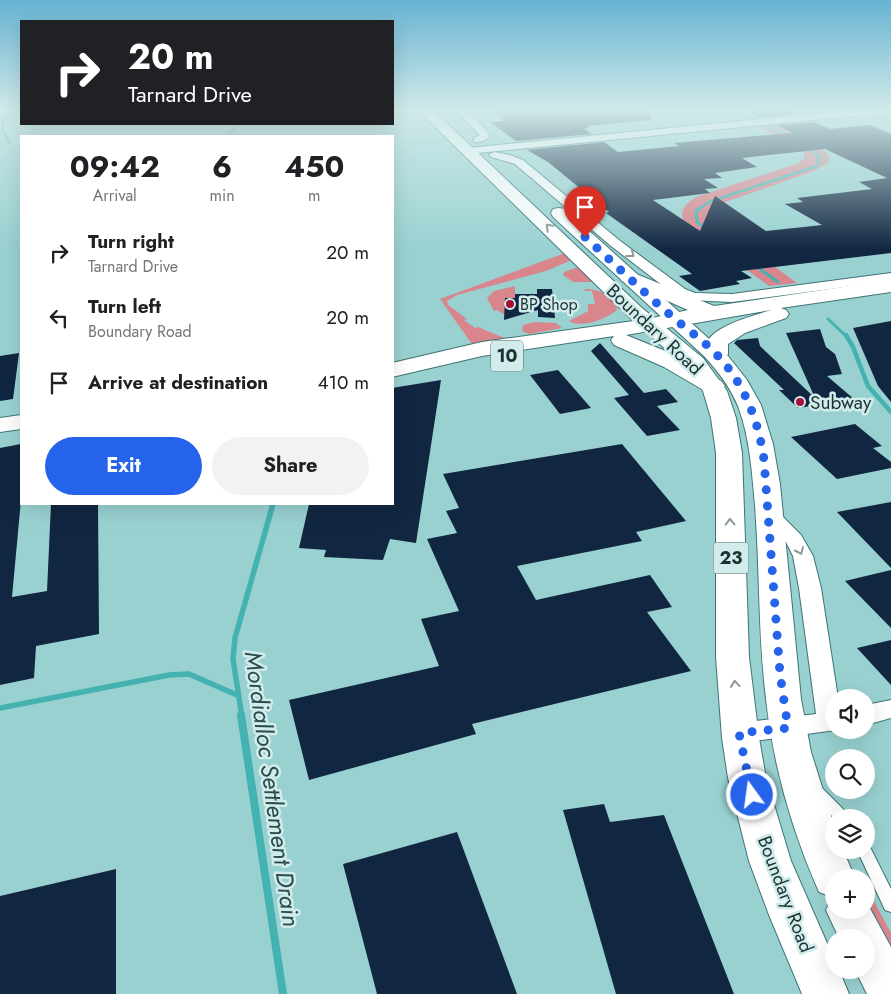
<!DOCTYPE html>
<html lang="en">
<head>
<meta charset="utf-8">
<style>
	:root { --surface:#fff; --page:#f2f2f2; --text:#202124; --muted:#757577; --accent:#2563eb }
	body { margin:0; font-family:Jost,sans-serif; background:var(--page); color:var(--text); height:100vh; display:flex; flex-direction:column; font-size:19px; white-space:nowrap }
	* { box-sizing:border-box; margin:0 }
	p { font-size:16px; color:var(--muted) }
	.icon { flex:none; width:28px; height:28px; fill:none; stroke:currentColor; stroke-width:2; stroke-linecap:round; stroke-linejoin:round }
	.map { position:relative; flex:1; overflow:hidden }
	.drawer { position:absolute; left:20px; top:135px; width:374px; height:370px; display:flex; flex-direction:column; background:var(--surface); border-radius:0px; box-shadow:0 5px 20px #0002 }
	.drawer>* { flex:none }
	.hud { position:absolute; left:20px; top:20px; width:374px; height:105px; border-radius:0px; box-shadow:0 5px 20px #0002; background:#202124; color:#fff; overflow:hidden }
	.controls { position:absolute; left:825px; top:689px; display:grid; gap:10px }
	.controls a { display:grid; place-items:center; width:50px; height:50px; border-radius:50%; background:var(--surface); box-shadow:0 5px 20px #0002; font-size:25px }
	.pin { position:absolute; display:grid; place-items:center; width:42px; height:42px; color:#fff; margin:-51px -21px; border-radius:50% 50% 50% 0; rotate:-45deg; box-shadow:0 0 5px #0007 }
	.pin .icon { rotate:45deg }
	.me { position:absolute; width:55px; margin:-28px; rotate:346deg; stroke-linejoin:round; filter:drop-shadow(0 0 4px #0008) }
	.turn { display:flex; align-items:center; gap:18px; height:105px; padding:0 25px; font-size:22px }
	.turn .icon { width:65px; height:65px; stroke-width:2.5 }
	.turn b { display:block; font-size:35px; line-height:42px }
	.eta { display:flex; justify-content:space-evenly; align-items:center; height:85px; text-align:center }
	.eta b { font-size:30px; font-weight:700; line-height:35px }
	.cta { display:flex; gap:10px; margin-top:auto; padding:10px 25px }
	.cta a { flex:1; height:58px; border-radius:30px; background:var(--accent); color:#fff; font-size:20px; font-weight:700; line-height:58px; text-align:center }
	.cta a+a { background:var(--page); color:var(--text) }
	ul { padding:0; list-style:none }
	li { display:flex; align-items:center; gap:15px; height:65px; padding:0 25px }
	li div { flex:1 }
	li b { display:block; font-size:19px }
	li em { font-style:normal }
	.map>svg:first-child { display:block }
	.green { fill:#d9858c }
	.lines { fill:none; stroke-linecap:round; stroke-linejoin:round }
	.stream-far4 { stroke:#44b2b1; stroke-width:2.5 }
	.stream-far3 { stroke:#44b2b1; stroke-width:3 }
	.stream-far2 { stroke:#44b2b1; stroke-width:4.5 }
	.stream-far1 { stroke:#44b2b1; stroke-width:5.5 }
	.stream { stroke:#44b2b1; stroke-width:8 }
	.building { fill:#112641; fill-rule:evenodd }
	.lane-casing { stroke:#3e7474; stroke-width:2 }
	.street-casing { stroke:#3e7474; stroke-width:2 }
	.primary-casing { stroke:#3e7474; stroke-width:2 }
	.highway-casing { stroke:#3e7474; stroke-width:2 }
	.lane { fill:#fff; fill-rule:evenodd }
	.street { fill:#fff; fill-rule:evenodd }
	.primary { fill:#fff; fill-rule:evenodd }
	.highway { fill:#fff; fill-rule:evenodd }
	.oneway { stroke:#8d9898 }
	.route { stroke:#2563eb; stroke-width:9; stroke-dasharray:0 16.2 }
	.poi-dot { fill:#a70e38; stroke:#d1eceb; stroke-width:2 }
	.labels { text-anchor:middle; stroke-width:5; stroke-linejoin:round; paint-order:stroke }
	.far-poi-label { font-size:16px; fill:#1b3231; stroke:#d1eceb; text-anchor:start }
	.shield { fill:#d1eceb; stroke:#526a69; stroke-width:1 }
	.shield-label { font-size:18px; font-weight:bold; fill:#1b3231 }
	.street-label { font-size:19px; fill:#1b3231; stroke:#d1eceb }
	.poi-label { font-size:19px; fill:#1b3231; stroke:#d1eceb; text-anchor:start }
	.near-water-label { font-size:24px; font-style:italic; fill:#2a4b4b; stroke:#d1eceb }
</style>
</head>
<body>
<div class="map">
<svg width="891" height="994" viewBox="0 0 891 994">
	<rect width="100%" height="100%" fill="#99d1d1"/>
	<path class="green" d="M 777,124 L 821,148 L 829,156 L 828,163 L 814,171 L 717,205 L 721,228 L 797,283 L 769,286 C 756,276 688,229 683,219 C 679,209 689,201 696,197 L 796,164 L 804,159 L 804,152 L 798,147 L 756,126 Z
		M 565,253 L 572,260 L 546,271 L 457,295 L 447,301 L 448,305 L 467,319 L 464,320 L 475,328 L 478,327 L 507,339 L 474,347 L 440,299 Z
		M 578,267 L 594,282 L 573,282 L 563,275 L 564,272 Z
		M 515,286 L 515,298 L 505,298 L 505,310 L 526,313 L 509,318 L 497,310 L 494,311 L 487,298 L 494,291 Z
		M 585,289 C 597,289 617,295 617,310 C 606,319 582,329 569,321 L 588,311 L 588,304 L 595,304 L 592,291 L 585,291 Z
		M 534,322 L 556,323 L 562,328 L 529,334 L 522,331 L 523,325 Z
		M 866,886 L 891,933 L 891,950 L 866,903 Z"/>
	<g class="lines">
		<path class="stream-far4" d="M 734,110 L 752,119
			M 765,125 L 786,136
			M 229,136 L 237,124
			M 10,143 L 3,131 L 3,119 L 21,110
			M 699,209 L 709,202 L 817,166 L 820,157 L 809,148"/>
		<path class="stream-far3" d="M 700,208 L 696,211 L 697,222 L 707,230
			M 756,266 L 778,282
			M 828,319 L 847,337"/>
		<path class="stream-far2" d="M 846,335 L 853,347 L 868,386 L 891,412"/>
		<path class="stream-far1" d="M 0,708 L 169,675 L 189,674 L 237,695
			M 242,717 L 233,659 L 235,638 L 273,504"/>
		<path class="stream" d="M 241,715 L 283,994"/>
	</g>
	<path class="building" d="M 491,110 L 651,110 L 651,120 L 586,126 L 589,128 L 584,129 L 592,134 L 516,141 L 490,122 L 505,121 Z
		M 746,110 L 789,110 L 796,114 L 760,117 Z
		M 814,122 L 830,129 L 870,125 L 891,134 L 891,253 L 741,271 L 752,278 L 736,281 L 740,284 L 700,291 L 679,276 L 692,274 L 606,213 L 609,212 L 548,162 L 527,150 L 604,142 L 618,152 L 679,146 L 674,143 L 792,133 L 777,125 ZM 825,149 L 887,178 L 859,182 L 872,189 L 797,198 L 803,202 L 785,204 L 822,225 L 766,231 L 715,196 L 700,231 L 653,200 L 710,193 L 705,189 L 718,188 L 704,179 L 722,178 L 715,173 L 757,167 L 742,158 Z
		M 537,289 L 552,289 L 555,318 L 538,317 L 538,310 L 504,320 L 505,298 L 515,298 L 515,294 L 537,294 Z
		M 891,321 L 891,402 L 878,386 L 853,328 Z
		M 820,329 L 826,347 L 835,354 L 842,374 L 827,376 L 854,399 L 798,408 L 779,390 L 784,390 L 734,343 L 737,340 L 758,338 L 760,346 L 815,398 L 786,333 Z
		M 600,343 L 644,393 L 666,389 L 678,402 L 657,406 L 680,430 L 647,436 L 614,398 L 629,395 L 591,351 Z
		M 19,353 L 13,399 L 0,401 L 0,356 Z
		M 558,370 L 591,408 L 560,414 L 530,375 Z
		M 441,380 L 416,543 L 390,539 L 383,560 L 324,557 L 326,550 L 299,548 L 309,504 L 392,504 L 392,388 Z
		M 855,424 L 882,446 L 873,448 L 891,462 L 891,468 L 837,479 L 791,437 Z
		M 21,444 L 21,500 L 12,597 L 47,591 L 51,504 L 98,504 L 99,634 L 36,646 L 34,678 L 0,685 L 0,448 Z
		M 622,444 L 686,521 L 636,532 L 642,541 L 517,566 L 536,600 L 650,575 L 672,607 L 647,612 L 691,671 L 472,724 L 476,734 L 309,780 L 289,700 L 439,666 L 421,619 L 459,611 L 427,539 L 457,533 L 446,511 L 459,508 L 443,474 Z
		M 891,502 L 891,568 L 837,512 Z
		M 891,570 L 891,628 L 845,581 Z
		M 891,640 L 891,685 L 857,648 Z
		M 604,804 L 610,822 L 664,815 L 734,994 L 616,994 L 563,810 Z
		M 457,832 L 517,994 L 377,994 L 343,864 Z
		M 116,869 L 116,994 L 0,994 L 0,896 Z"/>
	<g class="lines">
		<defs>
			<path id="lane" d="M 817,786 L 822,788 L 848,814 L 850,818 L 834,818 L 812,796 L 810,792 L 812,788 Z
				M 866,844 L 869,845 L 891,889 L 891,912 L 885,910 L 857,850 L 866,850 Z"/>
			<path id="street" d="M 455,110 L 465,110 L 484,127 L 490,136 C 486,141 479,143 474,142 L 474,138 L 480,135 Z
				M 891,110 L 891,116 L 842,117 L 468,154 L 463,151 L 468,148 L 842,111 Z
				M 494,152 L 510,155 L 523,160 L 619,240 L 685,289 L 695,293 L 732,294 L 891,273 L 891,281 L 732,302 L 688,300 L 675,295 L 611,246 L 515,164 L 491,157 L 489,155 Z
				M 769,508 L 776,510 L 801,535 L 813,556 L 821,588 L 838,698 L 834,698 L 834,730 L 836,730 L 739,743 L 730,740 L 727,733 L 730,726 L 739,723 L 816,714 L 799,588 L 793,556 L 786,542 L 759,514 L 762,510 Z
				M 891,700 L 891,718 L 866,725 L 866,705 Z"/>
			<path id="primary" d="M 418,110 L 432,110 L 456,132 L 642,308 L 703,358 L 727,391 L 736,418 L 742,453 L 749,657 L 759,738 L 766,778 L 791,861 L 834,959 L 834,970 L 839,970 L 849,994 L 802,994 L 769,915 L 749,861 L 728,778 L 722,738 L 716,657 L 716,453 L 711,418 L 703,391 L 687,368 L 628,316 Z
				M 559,208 L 565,209 L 728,356 L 747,380 L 761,405 L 773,444 L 780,484 L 801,699 L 811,752 L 834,825 L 834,850 L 843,850 L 855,878 L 834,878 L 834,910 L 866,910 L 866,901 L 891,947 L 891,994 L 867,994 L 855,970 L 866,970 L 866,938 L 839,938 L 826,910 L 832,897 L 819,892 C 792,831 773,765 766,699 C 758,635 760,571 755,506 C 752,473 750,438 738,406 C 730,387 718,371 704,356 L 553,217 L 551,213 L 553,209 Z"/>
			<path id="highway" d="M 629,271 L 714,306 L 891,280 L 891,292 L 781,308 L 786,310 L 789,314 L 786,318 L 745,333 L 728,344 L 728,354 L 725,359 L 717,361 L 709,359 C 690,330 754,316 771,310 L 626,335 L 680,357 L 721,381 L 725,386 L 721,391 L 713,393 L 705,391 L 664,367 L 614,345 L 611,340 L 614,336 L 482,356 L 392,377 L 392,363 L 482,342 L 648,319 L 688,310 L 622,281 L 619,277 L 622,273 Z
				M 21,415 L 21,429 L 0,432 L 0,418 Z"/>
		</defs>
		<use href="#lane" class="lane-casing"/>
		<use href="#street" class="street-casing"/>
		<use href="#primary" class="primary-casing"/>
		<use href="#highway" class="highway-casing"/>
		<use href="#lane" class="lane"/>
		<use href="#street" class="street"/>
		<use href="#primary" class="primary"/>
		<use href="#highway" class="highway"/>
	</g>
	<defs><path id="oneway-chevron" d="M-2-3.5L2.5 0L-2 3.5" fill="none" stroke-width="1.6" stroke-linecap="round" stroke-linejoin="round" transform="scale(1.25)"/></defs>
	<g class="oneway">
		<use href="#oneway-chevron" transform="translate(549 227) rotate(-135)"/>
		<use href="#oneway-chevron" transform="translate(631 254) rotate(37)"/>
		<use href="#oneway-chevron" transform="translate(730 522) rotate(-91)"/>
		<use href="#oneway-chevron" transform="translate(800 551) rotate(66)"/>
		<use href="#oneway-chevron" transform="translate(735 684) rotate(-95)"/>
	</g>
	<linearGradient id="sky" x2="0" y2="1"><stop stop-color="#66b3d2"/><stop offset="0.44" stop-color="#d1eaea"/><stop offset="1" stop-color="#d1eaea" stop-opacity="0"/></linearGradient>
	<rect width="891" height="249" fill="url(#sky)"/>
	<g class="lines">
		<path class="route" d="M 585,237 C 615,264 644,293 675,319 C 689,331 704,341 716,354 C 744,382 759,422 764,460 L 780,674 L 788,728 L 739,733 L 752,795"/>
	</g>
	<g class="poi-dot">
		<circle cx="510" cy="304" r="5"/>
		<circle cx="800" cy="402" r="5"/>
	</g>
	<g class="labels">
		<g class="far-poi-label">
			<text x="520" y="310">BP Shop</text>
		</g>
		<g class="shield">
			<rect x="491" y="340.5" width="32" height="31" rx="4"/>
			<rect x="713.5" y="542.5" width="35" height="31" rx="4"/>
		</g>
		<g class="shield-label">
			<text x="507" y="362">10</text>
			<text x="731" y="564">23</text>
		</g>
		<g class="street-label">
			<text transform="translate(655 329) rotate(43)" y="7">Boundary Road</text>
			<text transform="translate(786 894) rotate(69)" y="7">Boundary Road</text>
		</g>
		<g class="poi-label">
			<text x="810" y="409">Subway</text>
		</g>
		<g class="near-water-label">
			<text transform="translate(272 789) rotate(82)" y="8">Mordialloc Settlement Drain</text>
		</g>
	</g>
</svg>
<div class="controls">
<a><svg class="icon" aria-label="sound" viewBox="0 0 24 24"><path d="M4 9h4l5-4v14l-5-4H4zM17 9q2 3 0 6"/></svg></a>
<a><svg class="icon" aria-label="search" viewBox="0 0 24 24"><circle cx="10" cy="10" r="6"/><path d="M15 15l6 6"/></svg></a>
<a><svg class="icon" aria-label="layers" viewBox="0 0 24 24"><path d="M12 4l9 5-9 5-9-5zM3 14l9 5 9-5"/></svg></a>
<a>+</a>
<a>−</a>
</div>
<div class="pin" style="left:585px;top:237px;background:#d93025"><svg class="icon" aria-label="arrive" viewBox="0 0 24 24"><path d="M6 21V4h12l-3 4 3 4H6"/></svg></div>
<svg class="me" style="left:752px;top:795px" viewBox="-20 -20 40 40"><circle r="17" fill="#2563eb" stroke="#fff" stroke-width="3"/><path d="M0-11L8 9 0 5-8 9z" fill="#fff"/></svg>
<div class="hud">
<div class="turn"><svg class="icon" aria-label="right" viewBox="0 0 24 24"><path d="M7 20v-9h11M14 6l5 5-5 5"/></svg><div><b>20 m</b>Tarnard Drive</div></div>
</div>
<section class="drawer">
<div class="eta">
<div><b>09:42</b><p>Arrival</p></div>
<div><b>6</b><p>min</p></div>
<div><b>450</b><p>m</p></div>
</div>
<ul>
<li><svg class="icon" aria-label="right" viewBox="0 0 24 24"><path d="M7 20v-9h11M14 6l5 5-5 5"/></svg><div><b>Turn right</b><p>Tarnard Drive</p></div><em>20 m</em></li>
<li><svg class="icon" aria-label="left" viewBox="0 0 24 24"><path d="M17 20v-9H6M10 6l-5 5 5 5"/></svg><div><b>Turn left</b><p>Boundary Road</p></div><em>20 m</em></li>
<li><svg class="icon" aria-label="arrive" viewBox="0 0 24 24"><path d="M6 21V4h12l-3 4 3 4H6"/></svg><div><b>Arrive at destination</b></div><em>410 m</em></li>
</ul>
<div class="cta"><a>Exit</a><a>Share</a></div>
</section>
</div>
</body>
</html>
